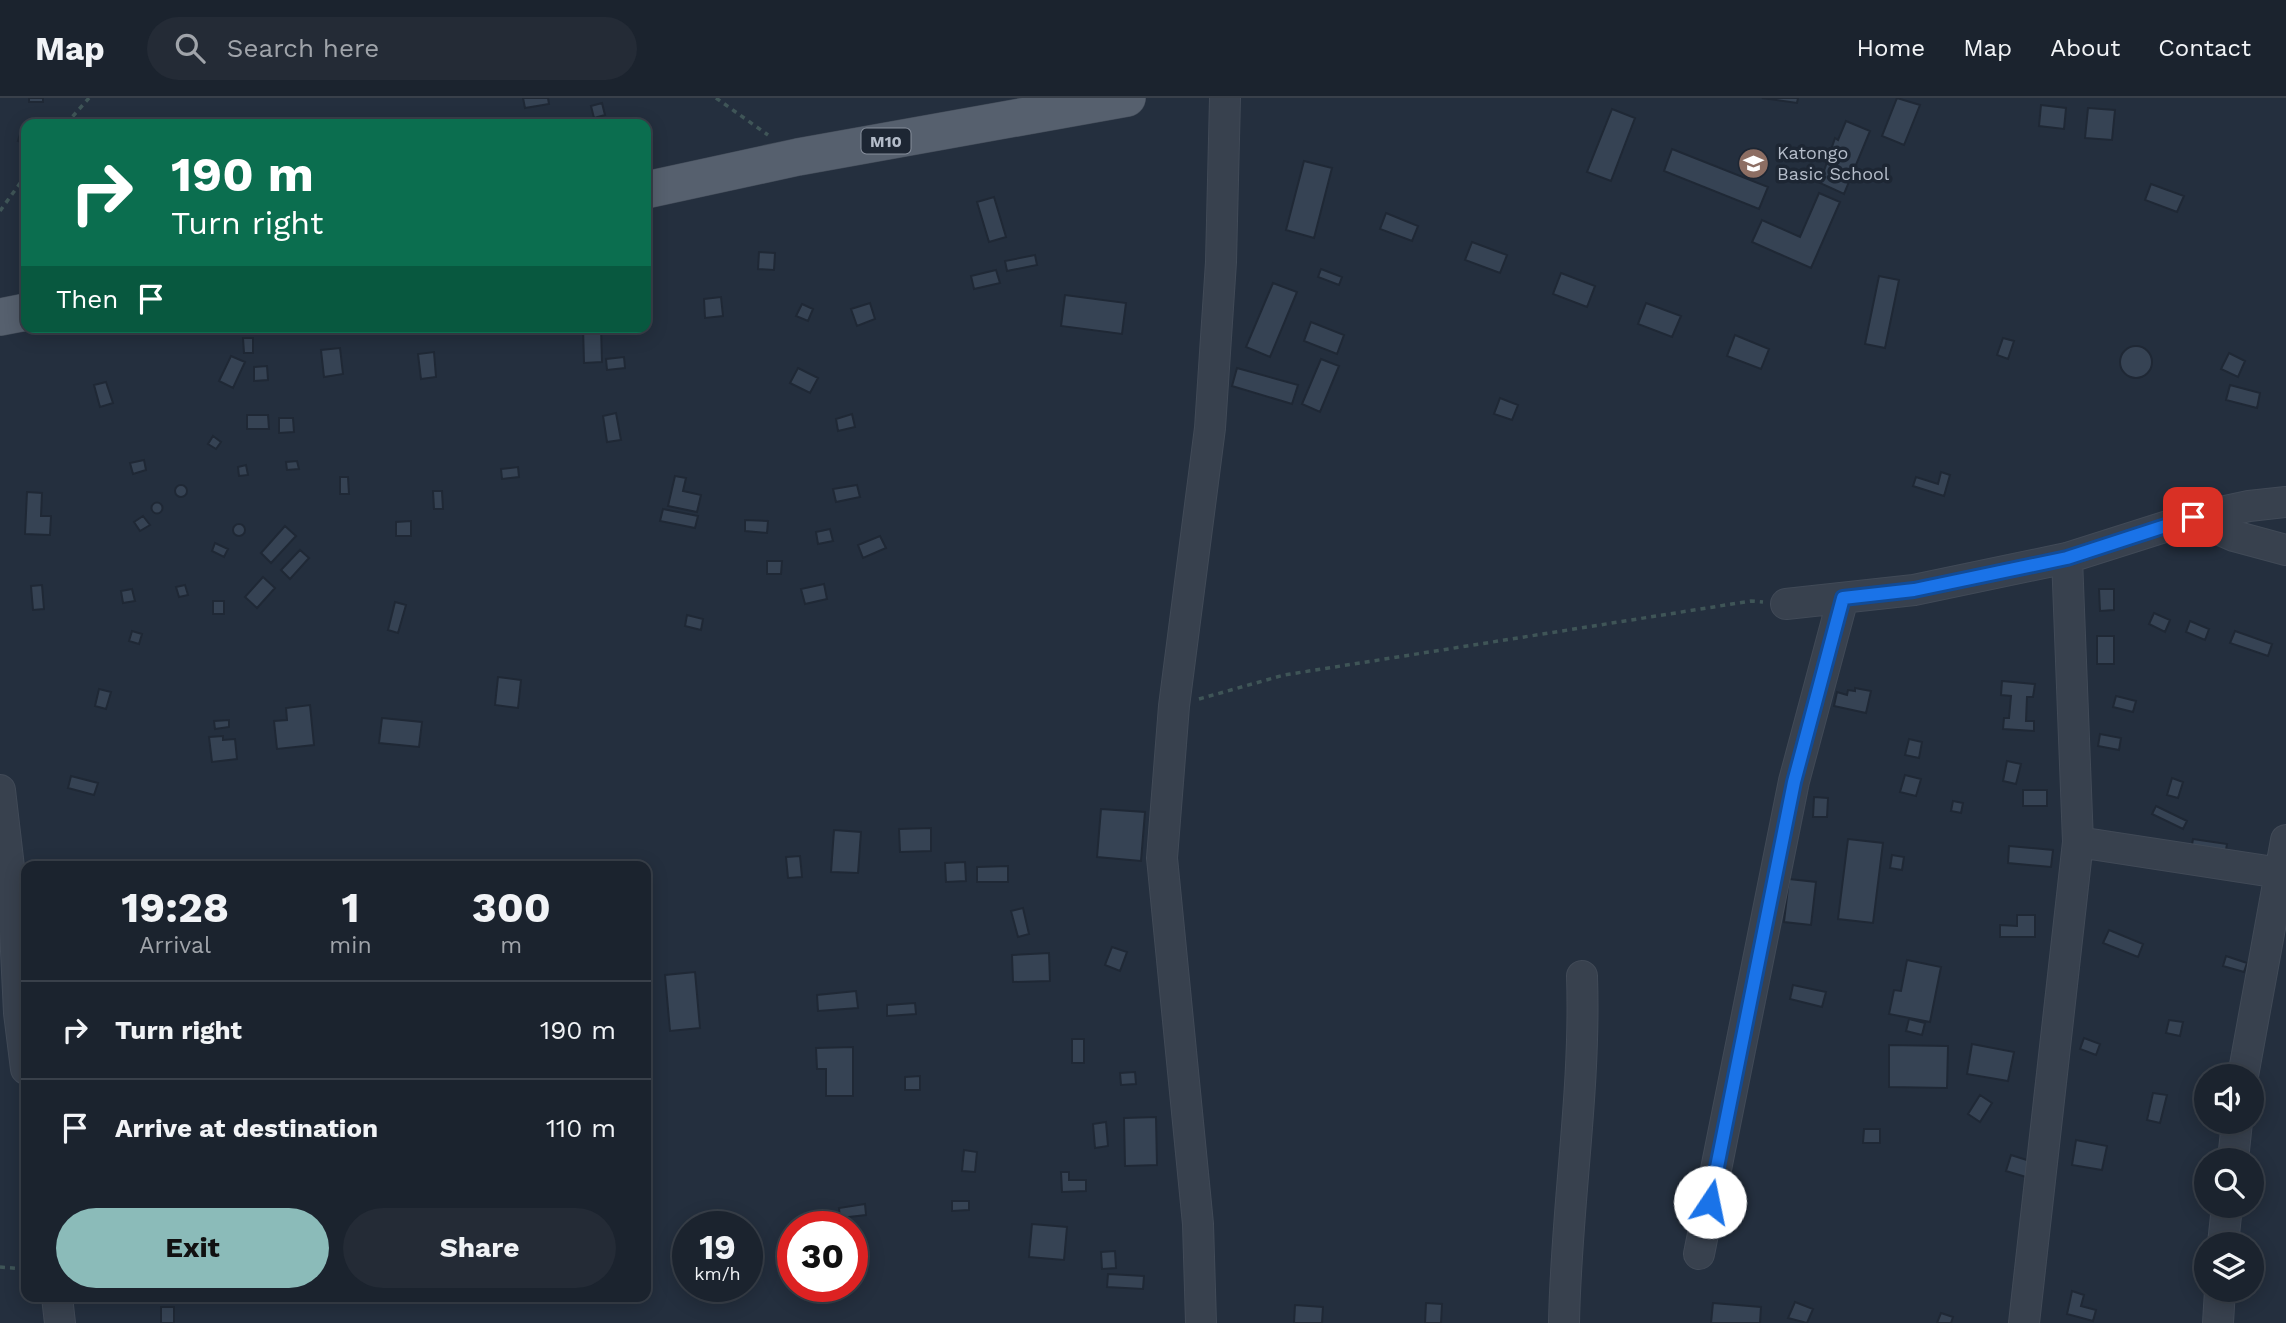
<!DOCTYPE html>
<html lang="en">
<head>
<meta charset="utf-8">
<style>
	:root { --surface:#1b232e; --page:#242b36; --text:#f1f3f6; --muted:#a0a4aa; --line:#39404a; --accent:#8bbbb9 }
	body { margin:0; font-family:"Work Sans",sans-serif; background:var(--page); color:var(--text); height:100vh; display:flex; flex-direction:column; font-size:26px; white-space:nowrap }
	* { box-sizing:border-box; margin:0 }
	p { font-size:23px; color:var(--muted) }
	.icon { flex:none; width:38px; height:38px; fill:none; stroke:currentColor; stroke-width:2; stroke-linecap:round; stroke-linejoin:round }
	.map { position:relative; flex:1; overflow:hidden }
	.details { position:absolute; left:21px; top:763px; width:630px; height:441px; display:flex; flex-direction:column; background:var(--surface); border-radius:14px; box-shadow:0 4px 18px #0003,0 0 0 2px var(--line) }
	.details>* { flex:none }
	.banner { position:absolute; left:21px; top:21px; width:630px; height:214px; border-radius:14px; box-shadow:0 4px 18px #0003,0 0 0 2px var(--line); background:#0b6e4f; color:#fff; overflow:hidden }
	.fabs { position:absolute; left:2194px; top:966px; display:grid; gap:14px }
	.fabs a { display:grid; place-items:center; width:70px; height:70px; border-radius:50%; background:var(--surface); box-shadow:0 4px 18px #0003,0 0 0 2px var(--line); font-size:35px }
	.speed { position:absolute; left:672px; top:1113px; display:flex; gap:14px; font-size:35px; font-weight:700; text-align:center }
	.speed>* { display:grid; place-content:center; width:91px; height:91px; border-radius:50%; background:var(--surface); box-shadow:0 4px 18px #0003,0 0 0 2px var(--line); line-height:1 }
	.speed small { font-size:18px; font-weight:400 }
	.speed .limit { border:10px solid #d22; background:#fff; color:#111 }
	.pin { position:absolute; display:grid; place-items:center; width:60px; height:60px; color:#fff; margin:-30px; border-radius:14px; box-shadow:0 4px 10px #0006 }
	.me { position:absolute; width:77px; margin:-38px; rotate:11deg; stroke-linejoin:round; filter:drop-shadow(0 0 5px #0008) }
	.turn { display:flex; align-items:center; gap:24px; height:147px; padding:0 35px; font-size:32px }
	.turn .icon { width:91px; height:91px; stroke-width:2.5 }
	.turn b { display:block; font-size:49px; line-height:60px }
	.then { display:flex; align-items:center; height:66px; padding:0 35px; background:#0003; gap:14px; font-size:26px }
	.eta { display:flex; justify-content:space-evenly; align-items:center; height:119px; text-align:center }
	.eta b { font-size:42px; font-weight:700; line-height:49px }
	.cta { display:flex; gap:14px; margin-top:auto; padding:14px 35px }
	.cta a { flex:1; height:80px; border-radius:42px; background:var(--accent); color:#111; font-size:28px; font-weight:700; line-height:80px; text-align:center }
	.cta a+a { background:var(--page); color:var(--text) }
	ul { padding:0; list-style:none }
	li { display:flex; align-items:center; gap:21px; height:98px; padding:0 35px; border-top:2px solid var(--line) }
	li div { flex:1 }
	li b { display:block; font-size:26px }
	li em { font-style:normal }
	header { display:flex; align-items:center; gap:42px; box-sizing:border-box; height:98px; padding:0 35px; background:var(--surface); border-bottom:2px solid var(--line) }
	header strong { font-size:33px }
	nav { display:flex; gap:38px; margin-inline-start:auto; font-size:24px }
	.search { width:490px; height:63px; background:var(--page); display:flex; align-items:center; gap:18px; box-sizing:border-box; padding:0 24px; border-radius:38px; color:var(--muted); font-size:26px }
	.map>svg:first-child { display:block }
	.building { fill:#364354; stroke:#1f2835; stroke-width:2 }
	.lines { fill:none; stroke-linecap:round; stroke-linejoin:round }
	.minor-casing { stroke:#414a57; stroke-width:32 }
	.major-casing { stroke:#414a57; stroke-width:38 }
	.path { stroke:#3f5557; stroke-width:3.5; stroke-dasharray:5 5; stroke-linecap:butt }
	.minor { stroke:#38414e; stroke-width:30 }
	.major { stroke:#56606e; stroke-width:37 }
	.route-casing { stroke:#114b97; stroke-width:18 }
	.route { stroke:#1a73e8; stroke-width:12 }
	.labels { text-anchor:middle; stroke-width:7; stroke-linejoin:round; paint-order:stroke }
	.shield { fill:#1d2633; stroke:#878f9c; stroke-width:2 }
	.shield-label { font-size:16px; font-weight:bold; fill:#b4bcc9 }
	.poi-label { font-size:18px; fill:#b4bcc9; stroke:#1d2633; text-anchor:start }
</style>
</head>
<body>
<header>
<strong>Map</strong>
<div class="search"><svg class="icon" aria-label="search" viewBox="0 0 24 24"><circle cx="10" cy="10" r="6"/><path d="M15 15l6 6"/></svg>Search here</div>
<nav><a>Home</a><a>Map</a><a>About</a><a>Contact</a></nav>
</header>
<div class="map">
<svg width="2286" height="1225" viewBox="0 0 2286 1225">
	<rect width="100%" height="100%" fill="#242f3e"/>
	<path class="building" d="M 29,0 L 43,0 L 43,4 L 29,4 Z
		M 523,0 L 548,0 L 549,6 L 525,10 Z
		M 1762,0 L 1798,0 L 1797,5 Z
		M 1897,0 L 1920,7 L 1904,47 L 1882,38 Z
		M 602,5 L 605,17 L 594,20 L 591,8 Z
		M 2041,7 L 2066,10 L 2064,31 L 2039,28 Z
		M 2088,10 L 2115,12 L 2112,42 L 2085,40 Z
		M 1612,11 L 1635,20 L 1611,83 L 1587,74 Z
		M 1846,23 L 1870,33 L 1844,96 L 1820,85 L 1835,40 L 1838,42 Z
		M 22,30 L 26,31 L 26,46 L 18,43 Z
		M 1672,51 L 1768,89 L 1759,111 L 1664,73 Z
		M 1304,63 L 1332,70 L 1314,140 L 1286,132 Z
		M 2151,86 L 2184,98 L 2177,114 L 2145,102 Z
		M 1819,95 L 1840,104 L 1811,170 L 1752,144 L 1762,122 L 1800,139 Z
		M 994,99 L 1006,139 L 989,144 L 977,104 Z
		M 1386,115 L 1418,128 L 1412,143 L 1380,131 Z
		M 1472,144 L 1507,157 L 1500,175 L 1465,162 Z
		M 759,154 L 775,155 L 774,172 L 758,171 Z
		M 1035,157 L 1037,167 L 1007,173 L 1005,163 Z
		M 1321,171 L 1342,179 L 1339,187 L 1318,179 Z
		M 996,172 L 1000,185 L 974,191 L 971,178 Z
		M 1561,175 L 1595,188 L 1587,209 L 1553,196 Z
		M 1879,178 L 1899,182 L 1885,250 L 1865,246 Z
		M 1273,185 L 1297,194 L 1270,259 L 1246,249 Z
		M 1065,197 L 1126,205 L 1122,236 L 1061,228 Z
		M 721,199 L 723,218 L 705,220 L 704,201 Z
		M 870,205 L 875,221 L 857,228 L 851,211 Z
		M 1646,205 L 1681,218 L 1672,239 L 1638,226 Z
		M 802,206 L 813,211 L 808,223 L 796,218 Z
		M 1311,224 L 1344,237 L 1337,256 L 1304,243 Z
		M 583,229 L 601,229 L 602,264 L 584,265 Z
		M 1735,237 L 1769,251 L 1761,271 L 1727,258 Z
		M 243,240 L 253,240 L 253,255 L 244,255 Z
		M 2003,240 L 2014,243 L 2008,261 L 1997,257 Z
		M2120 264a16 16 0 1 1 32 0a16 16 0 1 1-32 0Z
		M 340,250 L 343,276 L 324,279 L 321,252 Z
		M 434,254 L 436,279 L 421,281 L 418,256 Z
		M 2229,255 L 2245,263 L 2238,279 L 2221,271 Z
		M 231,258 L 245,264 L 233,290 L 219,283 Z
		M 624,259 L 625,270 L 607,272 L 606,261 Z
		M 1321,261 L 1339,268 L 1320,314 L 1302,306 Z
		M 267,268 L 268,282 L 254,283 L 254,269 Z
		M 798,270 L 818,280 L 810,295 L 790,285 Z
		M 1237,270 L 1298,287 L 1292,306 L 1232,288 Z
		M 106,284 L 113,305 L 100,309 L 94,287 Z
		M 2230,287 L 2260,295 L 2257,310 L 2226,302 Z
		M 1500,300 L 1518,307 L 1512,322 L 1494,316 Z
		M 616,315 L 621,342 L 607,344 L 603,318 Z
		M 852,316 L 855,329 L 838,333 L 836,321 Z
		M 247,317 L 268,317 L 269,331 L 247,331 Z
		M 279,320 L 293,320 L 294,334 L 279,335 Z
		M 213,338 L 221,344 L 216,351 L 208,346 Z
		M 144,362 L 146,372 L 133,376 L 130,365 Z
		M 297,363 L 299,371 L 287,372 L 286,364 Z
		M 246,367 L 248,377 L 239,378 L 238,369 Z
		M 518,369 L 519,379 L 502,381 L 501,371 Z
		M 1941,374 L 1950,377 L 1944,398 L 1913,388 L 1916,379 L 1938,386 Z
		M 675,378 L 686,380 L 683,393 L 701,397 L 697,414 L 668,408 Z
		M 340,379 L 348,379 L 349,396 L 340,396 Z
		M 857,387 L 860,399 L 836,404 L 833,391 Z
		M175 393a6 6 0 1 1 12 0a6 6 0 1 1-12 0Z
		M 433,393 L 442,393 L 443,411 L 434,411 Z
		M 27,394 L 42,395 L 41,418 L 51,418 L 50,437 L 25,436 Z
		M151.5 410a5.5 5.5 0 1 1 11 0a5.5 5.5 0 1 1-11 0Z
		M 663,411 L 698,418 L 695,430 L 660,423 Z
		M 143,418 L 150,427 L 140,433 L 134,424 Z
		M 745,422 L 768,423 L 767,435 L 745,433 Z
		M 411,423 L 411,438 L 396,438 L 396,424 Z
		M233 432a6 6 0 1 1 12 0a6 6 0 1 1-12 0Z
		M 285,428 L 296,438 L 271,465 L 261,455 Z
		M 830,431 L 833,443 L 818,446 L 816,434 Z
		M 880,438 L 886,450 L 863,460 L 858,447 Z
		M 215,445 L 228,451 L 224,459 L 212,453 Z
		M 300,452 L 309,460 L 290,481 L 281,472 Z
		M 767,463 L 782,463 L 781,476 L 767,476 Z
		M 263,479 L 275,490 L 257,510 L 245,499 Z
		M 824,486 L 827,501 L 805,506 L 801,491 Z
		M 42,487 L 44,511 L 33,512 L 31,488 Z
		M 185,487 L 188,497 L 179,499 L 176,489 Z
		M 132,491 L 135,503 L 123,505 L 121,493 Z
		M 2099,491 L 2114,491 L 2114,512 L 2100,513 Z
		M 213,503 L 224,503 L 224,516 L 213,516 Z
		M 395,504 L 406,507 L 398,535 L 388,532 Z
		M 2154,515 L 2170,522 L 2165,534 L 2149,526 Z
		M 687,517 L 703,521 L 701,532 L 685,528 Z
		M 2190,523 L 2209,531 L 2205,542 L 2186,534 Z
		M 132,533 L 142,536 L 139,546 L 129,543 Z
		M 2235,533 L 2272,546 L 2268,558 L 2230,545 Z
		M 2097,538 L 2114,538 L 2114,566 L 2097,566 Z
		M 498,579 L 521,582 L 518,610 L 495,607 Z
		M 2002,583 L 2035,586 L 2033,599 L 2027,599 L 2026,623 L 2034,623 L 2034,633 L 2003,631 L 2004,620 L 2009,620 L 2011,598 L 2001,597 Z
		M 1855,590 L 1871,593 L 1866,615 L 1834,608 L 1837,594 L 1847,597 L 1848,592 L 1855,593 Z
		M 99,591 L 111,594 L 106,611 L 95,608 Z
		M 2116,598 L 2136,603 L 2133,614 L 2113,609 Z
		M 310,607 L 314,647 L 277,651 L 274,623 L 287,622 L 286,610 Z
		M 382,620 L 422,624 L 419,649 L 379,645 Z
		M 229,622 L 229,629 L 215,631 L 214,623 Z
		M 2100,636 L 2121,640 L 2119,652 L 2098,648 Z
		M 223,638 L 223,642 L 235,641 L 237,661 L 212,664 L 209,639 Z
		M 1909,641 L 1922,644 L 1919,660 L 1905,657 Z
		M 2007,663 L 2021,666 L 2016,686 L 2003,683 Z
		M 1905,677 L 1921,681 L 1916,698 L 1900,694 Z
		M 71,678 L 98,685 L 94,697 L 68,690 Z
		M 2172,680 L 2183,684 L 2178,700 L 2167,697 Z
		M 2023,692 L 2047,692 L 2047,708 L 2023,708 Z
		M 1814,699 L 1828,700 L 1827,719 L 1813,719 Z
		M 1953,703 L 1963,705 L 1961,715 L 1951,713 Z
		M 2156,708 L 2187,723 L 2183,731 L 2152,716 Z
		M 1101,711 L 1145,714 L 1141,763 L 1097,759 Z
		M 931,730 L 931,753 L 900,754 L 899,731 Z
		M 834,732 L 861,734 L 858,775 L 831,774 Z
		M 1848,741 L 1883,745 L 1873,825 L 1838,821 Z
		M 2193,741 L 2227,746 L 2224,764 L 2190,758 Z
		M 2009,748 L 2053,752 L 2051,769 L 2008,765 Z
		M 1892,757 L 1904,759 L 1902,772 L 1890,770 Z
		M 800,758 L 802,779 L 788,780 L 786,759 Z
		M 965,764 L 966,783 L 946,784 L 945,765 Z
		M 1008,768 L 1008,784 L 977,784 L 977,769 Z
		M 1789,781 L 1816,784 L 1811,827 L 1784,824 Z
		M 1023,810 L 1029,836 L 1018,839 L 1011,813 Z
		M 2017,817 L 2035,817 L 2035,839 L 2000,839 L 2000,827 L 2017,828 Z
		M 2109,832 L 2143,846 L 2138,859 L 2103,845 Z
		M 1112,849 L 1127,854 L 1120,873 L 1105,867 Z
		M 1049,855 L 1050,883 L 1013,884 L 1012,857 Z
		M 2226,858 L 2247,865 L 2244,874 L 2223,868 Z
		M 1907,862 L 1941,869 L 1930,924 L 1889,916 L 1894,892 L 1901,893 Z
		M 695,874 L 700,930 L 670,933 L 665,877 Z
		M 1793,887 L 1826,894 L 1822,909 L 1790,901 Z
		M 856,893 L 858,910 L 818,913 L 817,897 Z
		M 915,905 L 916,916 L 887,918 L 887,907 Z
		M 1909,921 L 1925,925 L 1922,937 L 1906,933 Z
		M 2169,922 L 2183,924 L 2180,938 L 2166,935 Z
		M 2084,940 L 2100,946 L 2096,957 L 2080,951 Z
		M 1072,941 L 1084,941 L 1084,965 L 1072,965 Z
		M 1972,946 L 2014,954 L 2008,983 L 1967,976 Z
		M 1889,947 L 1948,948 L 1947,990 L 1889,989 Z
		M 853,949 L 853,998 L 826,998 L 826,971 L 817,971 L 816,950 Z
		M 1135,974 L 1136,986 L 1121,987 L 1120,975 Z
		M 920,978 L 920,992 L 905,992 L 905,979 Z
		M 2153,995 L 2167,997 L 2160,1025 L 2147,1022 Z
		M 1980,997 L 1992,1005 L 1980,1024 L 1968,1016 Z
		M 1156,1019 L 1157,1067 L 1125,1068 L 1124,1020 Z
		M 1106,1024 L 1108,1048 L 1095,1050 L 1093,1026 Z
		M 1864,1031 L 1880,1031 L 1880,1045 L 1863,1045 Z
		M 2076,1042 L 2107,1048 L 2102,1072 L 2072,1067 Z
		M 964,1052 L 977,1054 L 975,1074 L 962,1073 Z
		M 2011,1057 L 2030,1063 L 2026,1079 L 2006,1073 Z
		M 1061,1074 L 1069,1074 L 1069,1082 L 1086,1082 L 1086,1093 L 1062,1094 Z
		M 952,1103 L 969,1103 L 969,1112 L 952,1113 Z
		M 865,1106 L 866,1117 L 840,1120 L 839,1110 Z
		M 1032,1126 L 1067,1129 L 1064,1162 L 1029,1159 Z
		M 1115,1153 L 1116,1170 L 1102,1171 L 1101,1154 Z
		M 1108,1176 L 1144,1178 L 1143,1191 L 1107,1189 Z
		M 813,1188 L 826,1188 L 827,1198 L 814,1199 Z
		M 2072,1193 L 2084,1197 L 2081,1208 L 2096,1212 L 2093,1223 L 2067,1216 Z
		M 1795,1204 L 1813,1211 L 1807,1225 L 1788,1220 Z
		M 1426,1205 L 1442,1206 L 1441,1225 L 1425,1225 Z
		M 1713,1205 L 1761,1209 L 1760,1225 L 1711,1225 Z
		M 1295,1207 L 1323,1209 L 1322,1225 L 1294,1225 Z
		M 161,1209 L 174,1209 L 174,1225 L 161,1225 Z
		M 1941,1215 L 1953,1219 L 1951,1225 L 1937,1225 Z"/>
	<g class="lines">
		<defs>
			<path id="minor" d="M 2193,420 L 2234,438 L 2286,452
				M 2067,460 L 2078,744
				M 1786,506 L 1914,492 L 2067,460 L 2193,420 L 2249,408 L 2286,404
				M 0,692 L 14,812 L 19,915 L 26,971
				M 2243,978 L 2286,742
				M 2233,1062 L 2237,1024
				M 2223,1146 L 2227,1108
				M 1699,1156 L 1794,683 L 1843,500
				M 57,1199 L 60,1225
				M 1201,1225 L 1198,1126 L 1162,760 L 1174,608 L 1210,330 L 1221,164 L 1225,0
				M 1564,1225 C 1566,1109 1586,994 1582,878
				M 2024,1225 L 2078,744 L 2286,776
				M 2218,1225 L 2220,1192"/>
			<path id="major" d="M 646,92 L 798,59 L 1127,0
				M 0,219 L 26,214"/>
		</defs>
		<use href="#minor" class="minor-casing"/>
		<use href="#major" class="major-casing"/>
		<path class="path" d="M 716,0 L 768,37
			M 66,26 L 89,0
			M 0,113 L 26,77
			M 1199,601 L 1284,577 L 1751,503 L 1763,504
			M 0,1169 L 26,1171"/>
		<use href="#minor" class="minor"/>
		<use href="#major" class="major"/>
	</g>
	<g class="lines">
		<defs>
			<path id="route" d="M 1710,1104 L 1794,684 L 1843,500 L 1914,492 L 2067,460 L 2193,419"/>
		</defs>
		<use href="#route" class="route-casing"/>
		<use href="#route" class="route"/>
	</g>
	<defs>
		<symbol id="school-disc" viewBox="-11 -11 22 22"><circle r="9.5" fill="#8d6e63" stroke="#1d2633"/><path d="M0-5L7-2L0 1L-7-2ZM-4 1L0 2.5L4 1V4Q0 6-4 4Z" fill="#fff"/></symbol>
	</defs>
	<g fill-rule="evenodd">
		<use href="#school-disc" x="1736" y="48" width="35" height="35"/>
	</g>
	<g class="labels">
		<rect class="shield" x="861.5" y="30.5" width="49" height="25" rx="5"/>
		<g class="shield-label">
			<text x="886" y="49">M10</text>
		</g>
		<g class="poi-label">
			<text x="1777" y="61">Katongo<tspan x="1777" dy="21">Basic School</tspan></text>
		</g>
	</g>
</svg>
<div class="fabs">
<a><svg class="icon" aria-label="sound" viewBox="0 0 24 24"><path d="M4 9h4l5-4v14l-5-4H4zM17 9q2 3 0 6"/></svg></a>
<a><svg class="icon" aria-label="search" viewBox="0 0 24 24"><circle cx="10" cy="10" r="6"/><path d="M15 15l6 6"/></svg></a>
<a><svg class="icon" aria-label="layers" viewBox="0 0 24 24"><path d="M12 4l9 5-9 5-9-5zM3 14l9 5 9-5"/></svg></a>
</div>
<div class="speed"><div>19<small>km/h</small></div><div class="limit">30</div></div>
<div class="pin" style="left:2193px;top:419px;background:#d93025"><svg class="icon" aria-label="arrive" viewBox="0 0 24 24"><path d="M6 21V4h12l-3 4 3 4H6"/></svg></div>
<svg class="me" style="left:1710px;top:1104px" viewBox="-20 -20 40 40"><circle r="19" fill="#fff"/><path d="M0-13L10 11 0 6-10 11z" fill="#1a73e8"/></svg>
<div class="banner">
<div class="turn"><svg class="icon" aria-label="right" viewBox="0 0 24 24"><path d="M7 20v-9h11M14 6l5 5-5 5"/></svg><div><b>190 m</b>Turn right</div></div>
<div class="then">Then<svg class="icon" aria-label="arrive" viewBox="0 0 24 24"><path d="M6 21V4h12l-3 4 3 4H6"/></svg></div>
</div>
<section class="details">
<div class="eta">
<div><b>19:28</b><p>Arrival</p></div>
<div><b>1</b><p>min</p></div>
<div><b>300</b><p>m</p></div>
</div>
<ul>
<li><svg class="icon" aria-label="right" viewBox="0 0 24 24"><path d="M7 20v-9h11M14 6l5 5-5 5"/></svg><div><b>Turn right</b></div><em>190 m</em></li>
<li><svg class="icon" aria-label="arrive" viewBox="0 0 24 24"><path d="M6 21V4h12l-3 4 3 4H6"/></svg><div><b>Arrive at destination</b></div><em>110 m</em></li>
</ul>
<div class="cta"><a>Exit</a><a>Share</a></div>
</section>
</div>
</body>
</html>
